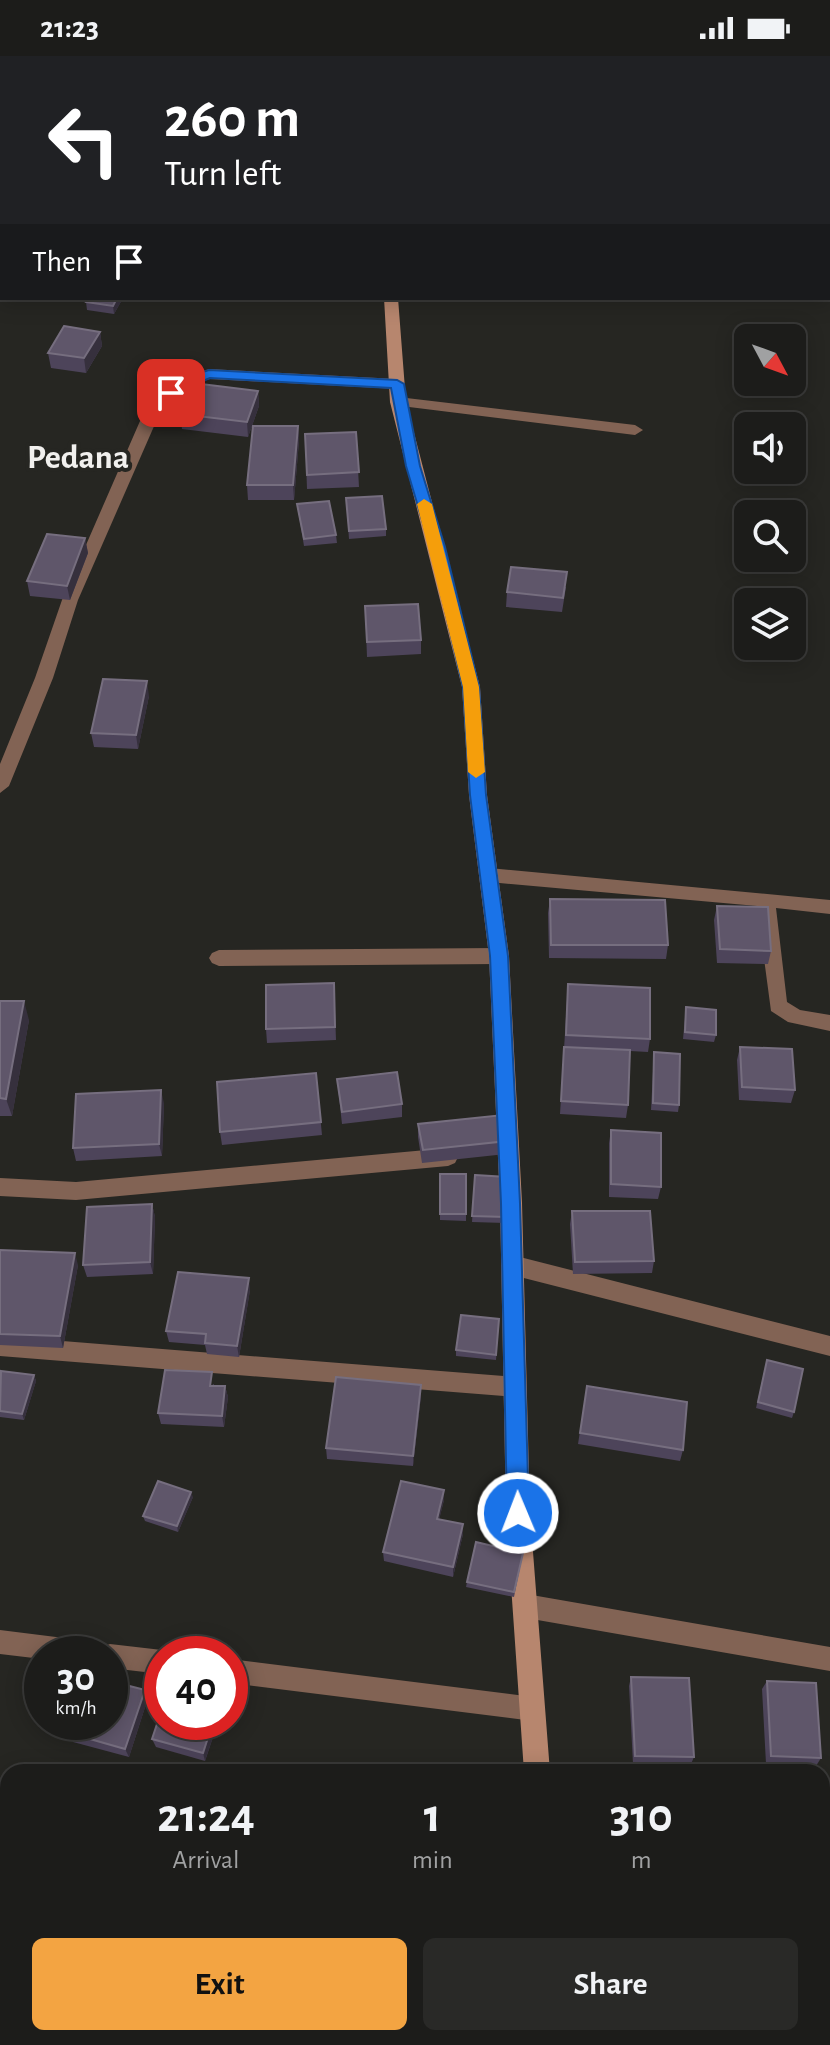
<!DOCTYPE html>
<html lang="en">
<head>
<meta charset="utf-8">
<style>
	:root { --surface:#1c1c1a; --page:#292927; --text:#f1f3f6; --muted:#a0a1a2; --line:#3a3a39; --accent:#f3a442 }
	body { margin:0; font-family:"Alegreya Sans",sans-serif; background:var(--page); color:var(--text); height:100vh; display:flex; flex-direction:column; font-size:30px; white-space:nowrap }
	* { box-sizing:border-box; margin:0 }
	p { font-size:26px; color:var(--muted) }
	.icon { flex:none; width:44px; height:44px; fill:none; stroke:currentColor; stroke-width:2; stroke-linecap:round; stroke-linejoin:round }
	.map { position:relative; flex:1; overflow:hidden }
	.details { position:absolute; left:0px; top:1708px; width:830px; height:282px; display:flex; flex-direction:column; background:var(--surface); border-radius:24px 24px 0 0; box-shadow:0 4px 20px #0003,0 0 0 2px var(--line) }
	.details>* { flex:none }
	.banner { position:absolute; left:0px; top:0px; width:830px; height:244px; box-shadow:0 4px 20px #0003,0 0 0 2px var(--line); background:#202124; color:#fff; overflow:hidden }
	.needle { width:52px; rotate:131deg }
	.tools { position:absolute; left:734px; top:268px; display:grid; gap:16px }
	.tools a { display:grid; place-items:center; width:72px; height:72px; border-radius:12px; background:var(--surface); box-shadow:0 4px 20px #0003,0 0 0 2px var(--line); font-size:40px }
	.speed { position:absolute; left:24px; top:1580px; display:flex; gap:16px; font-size:40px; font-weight:700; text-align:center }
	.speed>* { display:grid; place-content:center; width:104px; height:104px; border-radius:50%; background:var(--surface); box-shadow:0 4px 20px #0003,0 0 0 2px var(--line); line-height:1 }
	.speed small { font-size:20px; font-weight:400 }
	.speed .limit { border:12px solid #d22; background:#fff; color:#111 }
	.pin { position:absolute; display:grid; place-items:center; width:68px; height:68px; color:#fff; margin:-34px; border-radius:16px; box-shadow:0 4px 12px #0006 }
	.me { position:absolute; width:88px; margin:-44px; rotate:359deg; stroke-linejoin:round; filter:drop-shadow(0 0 6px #0008) }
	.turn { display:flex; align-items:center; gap:28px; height:168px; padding:0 32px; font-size:36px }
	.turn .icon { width:104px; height:104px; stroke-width:2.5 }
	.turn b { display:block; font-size:56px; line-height:68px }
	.then { display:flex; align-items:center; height:76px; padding:0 32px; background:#0003; gap:16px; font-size:30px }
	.eta { display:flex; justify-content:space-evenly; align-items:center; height:136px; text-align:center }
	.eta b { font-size:48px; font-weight:700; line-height:56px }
	.action { display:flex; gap:16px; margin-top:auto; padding:16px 32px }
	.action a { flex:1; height:92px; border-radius:12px; background:var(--accent); color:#111; font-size:32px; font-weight:700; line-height:92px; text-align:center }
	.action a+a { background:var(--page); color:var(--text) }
	.status { display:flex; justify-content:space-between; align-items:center; height:56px; padding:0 40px; background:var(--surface); direction:ltr }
	.status svg { height:22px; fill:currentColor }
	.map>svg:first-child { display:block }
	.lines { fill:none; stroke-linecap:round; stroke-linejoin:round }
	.street { fill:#826354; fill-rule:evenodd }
	.secondary { fill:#b7866e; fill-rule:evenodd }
	.wall { fill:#4d445a }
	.shaded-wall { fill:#36303d }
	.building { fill:#5f566a; stroke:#766e7f; stroke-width:2 }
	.route { fill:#1a73e8; stroke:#114b97; stroke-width:2 }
	.slow { fill:#f59e0b }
	.labels { text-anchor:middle; stroke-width:8; stroke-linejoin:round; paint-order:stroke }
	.far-district-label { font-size:34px; font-weight:bold; fill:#f1f0ee; stroke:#262622 }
</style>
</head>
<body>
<div class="status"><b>21:23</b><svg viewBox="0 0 49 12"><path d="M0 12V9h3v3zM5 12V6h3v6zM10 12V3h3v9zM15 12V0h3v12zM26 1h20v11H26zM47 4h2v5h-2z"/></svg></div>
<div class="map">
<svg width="830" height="1989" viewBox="0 0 830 1989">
	<rect width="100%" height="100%" fill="#262622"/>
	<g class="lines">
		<path class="street" d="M 209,313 L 397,323 L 405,328 L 397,333 L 210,323 L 193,328 L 162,352 L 78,544 L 53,622 L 9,730 L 0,737 L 0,708 L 35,622 L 62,544 L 147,349 L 183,322 Z
			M 398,341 L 635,369 L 643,374 L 635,379 L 393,349 L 390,346 Z
			M 489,812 L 830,844 L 830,858 L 776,852 L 787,946 L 800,954 L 830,959 L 830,975 L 788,966 L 771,955 L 757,850 L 489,826 L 480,819 Z
			M 499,892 L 506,895 L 509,900 L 506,905 L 499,908 L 219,910 L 212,907 L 209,902 L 212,897 L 219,894 Z
			M 448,1092 L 455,1095 L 458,1101 L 455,1107 L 448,1110 L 76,1144 L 0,1140 L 0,1122 L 76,1126 Z
			M 512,1199 L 830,1280 L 830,1300 L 512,1219 L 504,1216 L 501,1209 L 504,1202 Z
			M 0,1280 L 515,1321 L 523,1324 L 526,1331 L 523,1338 L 515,1341 L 0,1300 Z
			M 526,1538 L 830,1591 L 830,1615 L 526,1562 L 517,1558 L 514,1550 L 517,1542 Z
			M 0,1574 L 96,1586 L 105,1590 L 110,1588 L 162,1594 L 171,1598 L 162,1598 L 162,1618 L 110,1612 L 110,1598 L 42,1598 L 42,1603 L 0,1598 Z
			M 230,1603 L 533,1641 L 542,1644 L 545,1653 L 542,1662 L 533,1665 L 230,1627 Z
			M 0,1834 L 8,1835 L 8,1861 L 0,1860 Z"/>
		<path class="secondary" d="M 362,0 L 375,0 L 376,2 L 363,2 Z
			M 384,242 L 398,242 L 406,346 L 480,631 L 487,739 L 509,900 L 522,1147 L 530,1457 L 550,1716 L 524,1716 L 506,1457 L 500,1147 L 489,900 L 469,739 L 462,631 L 390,346 Z
			M 543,1982 L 571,1982 L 572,1989 L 544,1989 Z"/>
	</g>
	<path class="wall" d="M 528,0 L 595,0 L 595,2 L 528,2 Z
		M 0,193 L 2,193 L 2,232 L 0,232 Z
		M 88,242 L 123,242 L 114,258 L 87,254 L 86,246 Z
		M 100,276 L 102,290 L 86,317 L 51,312 L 48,297 Z
		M 258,335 L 259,350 L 248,381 L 182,373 L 180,358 Z
		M 298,370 L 299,385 L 294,444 L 248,444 L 247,429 Z
		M 356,376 L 359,431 L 307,433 L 305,378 Z
		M 346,442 L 386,473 L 386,480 L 349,483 Z
		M 297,448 L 336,479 L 337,487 L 304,490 Z
		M 85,482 L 88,497 L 70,544 L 30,540 L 27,525 Z
		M 566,531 L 562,556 L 506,551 L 507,536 Z
		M 365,550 L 421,584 L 421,598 L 367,601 Z
		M 149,640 L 138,693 L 94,691 L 91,677 Z
		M 550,843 L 668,889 L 666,903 L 549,902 L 548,857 Z
		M 717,850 L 771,895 L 768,908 L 717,907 L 714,864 Z
		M 334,927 L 336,984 L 267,987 L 266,973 Z
		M 568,928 L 650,983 L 648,996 L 630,995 L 628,1049 L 626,1062 L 560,1058 Z
		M 0,945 L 29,964 L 12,1060 L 0,1060 Z
		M 686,951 L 716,979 L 714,986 L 683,983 Z
		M 740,991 L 795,1034 L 791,1047 L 739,1044 L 737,1004 Z
		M 654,996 L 679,1049 L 678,1056 L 651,1054 Z
		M 316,1017 L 322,1079 L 222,1089 L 220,1076 Z
		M 337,1023 L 402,1048 L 402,1061 L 342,1068 Z
		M 164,1047 L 162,1100 L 76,1105 L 73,1092 Z
		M 418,1068 L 507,1085 L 506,1098 L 422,1107 L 418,1081 Z
		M 611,1074 L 661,1131 L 658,1143 L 609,1141 L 609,1087 Z
		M 440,1118 L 466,1118 L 466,1165 L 440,1164 Z
		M 475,1119 L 507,1121 L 505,1167 L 472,1166 Z
		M 152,1148 L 155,1161 L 153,1218 L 87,1221 L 83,1209 Z
		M 572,1155 L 654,1205 L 652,1217 L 573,1218 L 570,1168 Z
		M 0,1194 L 78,1209 L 63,1292 L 0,1289 Z
		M 250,1234 L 239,1301 L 207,1298 L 205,1289 L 169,1286 L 166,1275 Z
		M 499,1263 L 496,1304 L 456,1300 L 456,1294 Z
		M 767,1304 L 794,1356 L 792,1362 L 756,1352 Z
		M 0,1318 L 34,1319 L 36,1325 L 24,1364 L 0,1361 Z
		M 214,1328 L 214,1330 L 225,1330 L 228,1341 L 224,1371 L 161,1368 L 158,1357 Z
		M 587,1330 L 683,1394 L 680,1405 L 578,1388 Z
		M 421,1340 L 413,1410 L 327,1403 L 326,1392 Z
		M 193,1441 L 178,1476 L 145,1465 L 143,1460 Z
		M 444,1444 L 439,1463 L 463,1478 L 453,1521 L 384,1505 L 383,1496 Z
		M 523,1497 L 514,1541 L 466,1531 L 467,1526 Z
		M 631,1621 L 694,1701 L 691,1708 L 633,1708 L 629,1630 Z
		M 767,1625 L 821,1702 L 816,1710 L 766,1708 L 762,1633 Z
		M 145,1634 L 148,1642 L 129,1701 L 73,1686 L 69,1677 Z
		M 218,1666 L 205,1705 L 156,1691 L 152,1683 Z
		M 822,1799 L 830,1800 L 830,1908 L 822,1907 Z
		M 288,1982 L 331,1982 L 330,1989 Z
		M 739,1982 L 820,1982 L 820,1989 L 739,1989 Z"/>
	<path class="shaded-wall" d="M 582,0 L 595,0 L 595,2 L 579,2 Z
		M 117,242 L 123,242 L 114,258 L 113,250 Z
		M 100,276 L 102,290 L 86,317 L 84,302 Z
		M 258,335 L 259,350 L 248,381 L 247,366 Z
		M 298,370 L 299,385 L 294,444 L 293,429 Z
		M 85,482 L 88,497 L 70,544 L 67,530 Z
		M 147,625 L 149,640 L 138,693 L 136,679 Z
		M 24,945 L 29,964 L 12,1060 L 6,1043 Z
		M 161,1034 L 164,1047 L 162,1100 L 159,1088 Z
		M 152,1148 L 155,1161 L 153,1218 L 150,1206 Z
		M 75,1197 L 78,1209 L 63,1292 L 60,1280 Z
		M 249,1222 L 250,1234 L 239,1301 L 237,1290 Z
		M 34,1319 L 36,1325 L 24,1364 L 22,1358 Z
		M 421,1329 L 421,1340 L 413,1410 L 413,1400 Z
		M 225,1330 L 228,1341 L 224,1371 L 222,1360 Z
		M 444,1434 L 444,1444 L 437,1473 L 437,1463 Z
		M 191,1436 L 193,1441 L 178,1476 L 177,1470 Z
		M 463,1468 L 463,1478 L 453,1521 L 453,1511 Z
		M 145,1634 L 148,1642 L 129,1701 L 125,1693 Z
		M 213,1666 L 218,1666 L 205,1705 L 203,1697 Z"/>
	<path class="building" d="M 0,193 L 2,193 L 2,218 L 0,217 Z
		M 88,242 L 117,242 L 113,250 L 86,246 Z
		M 64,270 L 100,276 L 84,302 L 48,297 Z
		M 193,327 L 258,335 L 247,366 L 180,358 Z
		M 253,370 L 298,370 L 293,429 L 247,429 Z
		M 356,376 L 359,416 L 307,419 L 305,378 Z
		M 382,440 L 386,473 L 349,475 L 346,442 Z
		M 329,445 L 336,479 L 304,483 L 297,448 Z
		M 47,478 L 85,482 L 67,530 L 27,525 Z
		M 511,511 L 567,516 L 563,542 L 507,536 Z
		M 418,548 L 421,584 L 367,586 L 365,550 Z
		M 103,623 L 147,625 L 136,679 L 91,677 Z
		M 550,843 L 665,844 L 668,889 L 551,889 Z
		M 717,850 L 768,851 L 771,895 L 720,893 Z
		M 334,927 L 335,971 L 266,973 L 266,929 Z
		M 568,928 L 650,932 L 650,983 L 566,979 Z
		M 0,945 L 24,945 L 6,1043 L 0,1042 Z
		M 686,951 L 716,954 L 716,979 L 685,976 Z
		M 564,991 L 630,994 L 628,1049 L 561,1045 Z
		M 740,991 L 792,993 L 795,1034 L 742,1031 Z
		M 654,996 L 680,998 L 679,1049 L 653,1047 Z
		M 397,1016 L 402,1048 L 342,1056 L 337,1023 Z
		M 316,1017 L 321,1066 L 220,1076 L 217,1026 Z
		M 161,1034 L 159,1088 L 73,1092 L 76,1038 Z
		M 503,1059 L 507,1085 L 423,1094 L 418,1068 Z
		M 611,1074 L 661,1077 L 661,1131 L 611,1128 Z
		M 440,1118 L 466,1118 L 466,1158 L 440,1158 Z
		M 475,1119 L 507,1121 L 506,1161 L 472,1160 Z
		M 152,1148 L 150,1206 L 83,1209 L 87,1151 Z
		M 572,1155 L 650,1155 L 654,1205 L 575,1206 Z
		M 0,1194 L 75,1197 L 60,1280 L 0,1278 Z
		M 178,1216 L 249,1222 L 237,1290 L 205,1287 L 206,1278 L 166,1275 Z
		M 461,1259 L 499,1263 L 496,1299 L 456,1294 Z
		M 767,1304 L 803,1313 L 794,1356 L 758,1346 Z
		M 165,1314 L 212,1316 L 210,1330 L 225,1330 L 222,1360 L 158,1357 Z
		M 1,1315 L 34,1319 L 22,1358 L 0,1355 Z
		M 336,1321 L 421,1329 L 413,1400 L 326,1392 Z
		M 587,1330 L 687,1346 L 683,1394 L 580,1377 Z
		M 158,1425 L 191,1436 L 177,1470 L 143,1460 Z
		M 401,1425 L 444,1434 L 437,1463 L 463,1468 L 453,1511 L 383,1496 Z
		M 476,1486 L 523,1497 L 514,1536 L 467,1526 Z
		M 631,1621 L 689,1622 L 694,1701 L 635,1700 Z
		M 110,1625 L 145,1634 L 125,1693 L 69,1677 L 73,1666 L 110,1666 Z
		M 767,1625 L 816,1627 L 821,1702 L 771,1700 Z
		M 162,1653 L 162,1666 L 213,1666 L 203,1697 L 152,1683 Z
		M 822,1799 L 830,1800 L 830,1899 L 822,1898 Z
		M 62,1982 L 100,1982 L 98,1989 L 63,1989 L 60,1988 Z
		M 189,1982 L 264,1982 L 263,1989 L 188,1989 Z
		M 301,1982 L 330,1982 L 329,1987 Z
		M 743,1982 L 820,1982 L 820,1989 L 743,1989 Z"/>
	<path class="route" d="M 209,314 L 397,324 L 404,328 L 420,410 L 445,491 L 479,631 L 486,739 L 508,900 L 520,1147 L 529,1457 L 526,1464 L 518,1467 L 510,1464 L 507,1457 L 501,1147 L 490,900 L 470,739 L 463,631 L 430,491 L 406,410 L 391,332 L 210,322 C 196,327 185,337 171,341 L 164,337 L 183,322 Z"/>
	<path class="slow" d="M 424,443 L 432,448 L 479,631 L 485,716 L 476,722 L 468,716 L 463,631 L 417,448 Z"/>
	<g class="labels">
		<g class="far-district-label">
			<text x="78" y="412">Pedana</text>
		</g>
	</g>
</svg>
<div class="tools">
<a><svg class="needle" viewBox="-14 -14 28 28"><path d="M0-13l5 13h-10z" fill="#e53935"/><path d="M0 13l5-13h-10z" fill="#a0a1a2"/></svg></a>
<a><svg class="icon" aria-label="sound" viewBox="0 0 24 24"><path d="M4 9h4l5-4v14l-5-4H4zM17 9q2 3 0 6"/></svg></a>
<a><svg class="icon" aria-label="search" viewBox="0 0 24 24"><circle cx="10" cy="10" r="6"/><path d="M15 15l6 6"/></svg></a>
<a><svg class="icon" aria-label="layers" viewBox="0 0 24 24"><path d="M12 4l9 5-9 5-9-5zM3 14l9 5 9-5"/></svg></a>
</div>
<div class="speed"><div>30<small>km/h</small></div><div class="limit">40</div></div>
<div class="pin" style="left:171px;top:337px;background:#d93025"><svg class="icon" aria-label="arrive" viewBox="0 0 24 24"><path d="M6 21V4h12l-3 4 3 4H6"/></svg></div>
<svg class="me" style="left:518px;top:1457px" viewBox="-20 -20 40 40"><circle r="17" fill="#1a73e8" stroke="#fff" stroke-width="3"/><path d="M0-11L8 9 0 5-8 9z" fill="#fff"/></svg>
<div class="banner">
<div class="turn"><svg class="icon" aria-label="left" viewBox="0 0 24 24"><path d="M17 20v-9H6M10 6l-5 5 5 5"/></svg><div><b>260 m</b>Turn left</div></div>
<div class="then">Then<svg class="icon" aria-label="arrive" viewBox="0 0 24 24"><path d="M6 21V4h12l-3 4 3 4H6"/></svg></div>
</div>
<section class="details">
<div class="eta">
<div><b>21:24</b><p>Arrival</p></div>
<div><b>1</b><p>min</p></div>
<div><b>310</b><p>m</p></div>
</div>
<div class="action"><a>Exit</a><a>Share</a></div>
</section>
</div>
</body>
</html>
